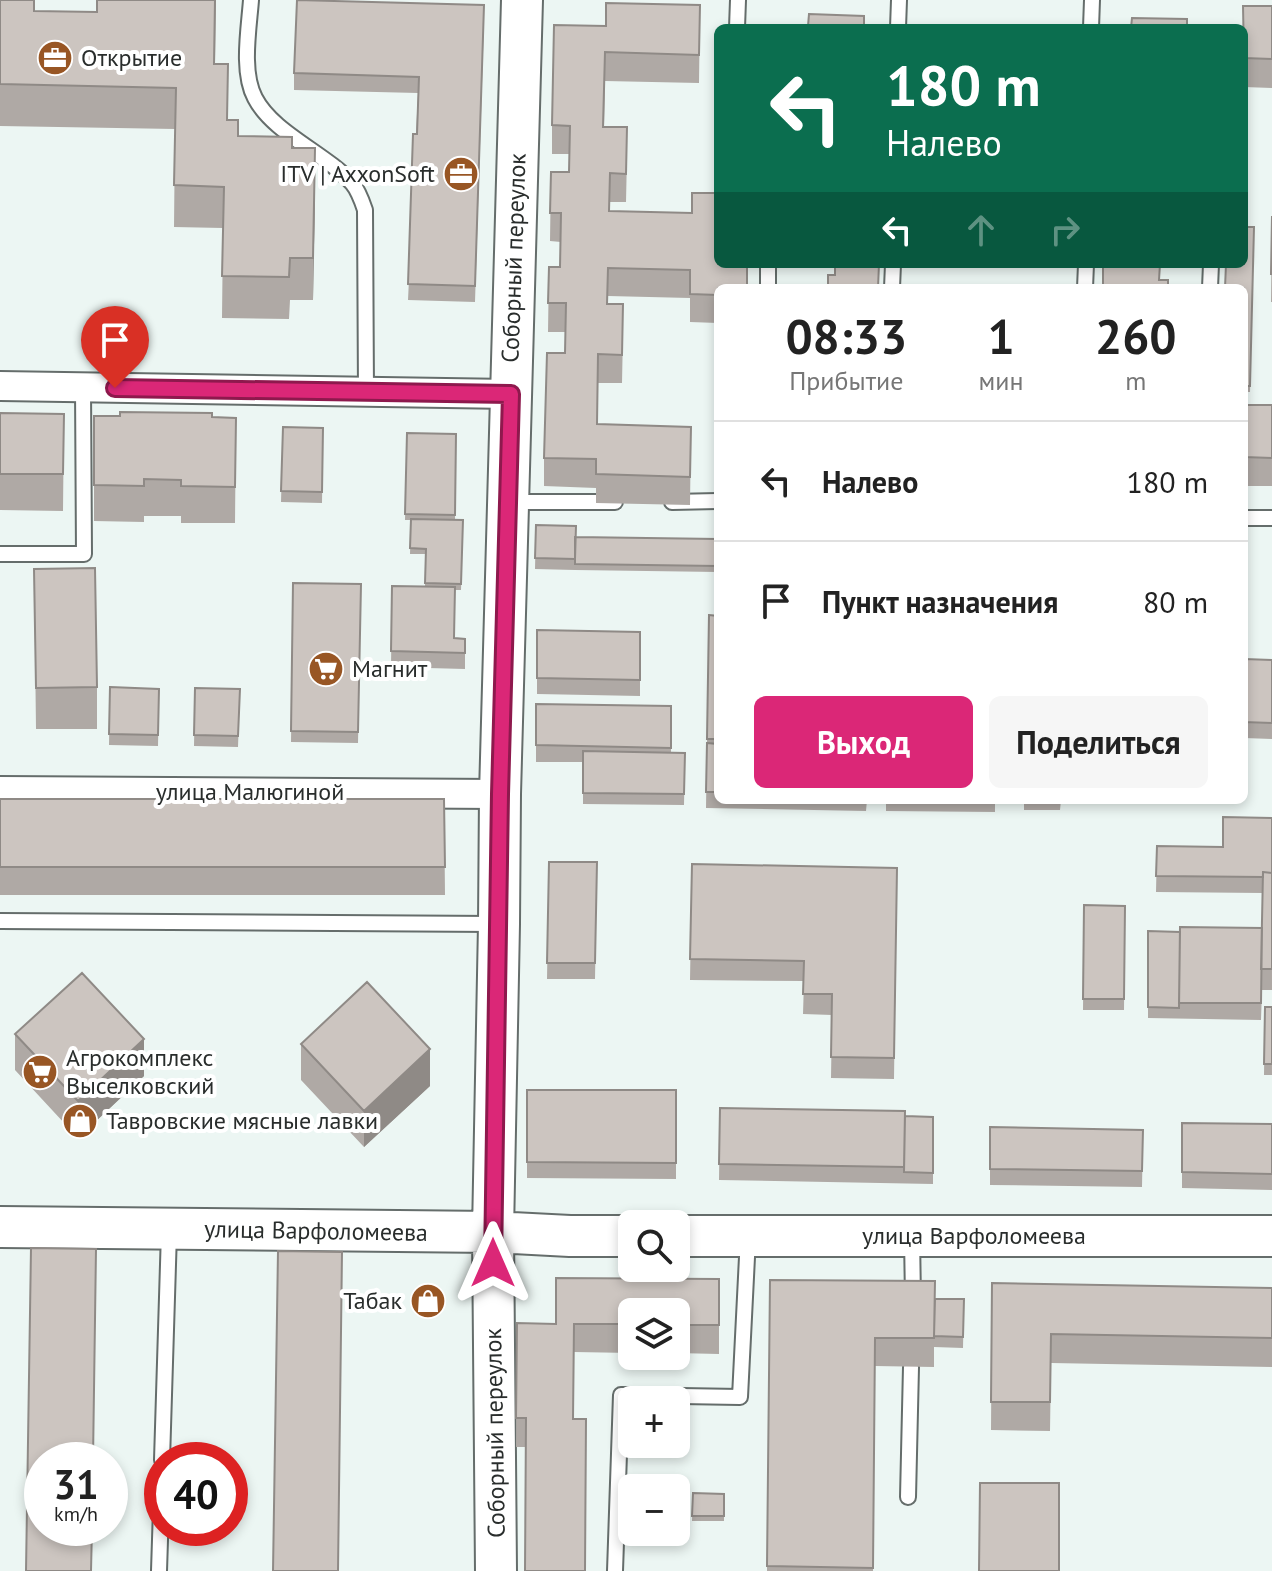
<!DOCTYPE html>
<html lang="ru">
<head>
<meta charset="utf-8">
<style>
	:root { --surface:#fff; --page:#f6f6f6; --text:#222; --muted:#767676; --line:#e0e0e0; --accent:#db2777 }
	body { margin:0; font-family:"PT Sans",sans-serif; background:var(--page); color:var(--text); height:100vh; display:flex; flex-direction:column; font-size:30px; white-space:nowrap }
	* { box-sizing:border-box; margin:0 }
	p { font-size:26px; color:var(--muted) }
	.icon { flex:none; width:44px; height:44px; fill:none; stroke:currentColor; stroke-width:2; stroke-linecap:round; stroke-linejoin:round }
	.map { position:relative; flex:1; overflow:hidden }
	.drawer { position:absolute; left:714px; top:284px; width:534px; height:520px; display:flex; flex-direction:column; background:var(--surface); border-radius:12px; box-shadow:0 4px 12px #0003 }
	.drawer>* { flex:none }
	.banner { position:absolute; left:714px; top:24px; width:534px; height:244px; border-radius:12px; box-shadow:0 4px 12px #0003; background:#0b6e4f; color:#fff; overflow:hidden }
	.tools { position:absolute; left:618px; top:1210px; display:grid; gap:16px }
	.tools a { display:grid; place-items:center; width:72px; height:72px; border-radius:12px; background:var(--surface); box-shadow:0 4px 12px #0003; font-size:40px }
	.speed { position:absolute; left:24px; top:1442px; display:flex; gap:16px; font-size:40px; font-weight:700; text-align:center }
	.speed>* { display:grid; place-content:center; width:104px; height:104px; border-radius:50%; background:var(--surface); box-shadow:0 4px 12px #0003; line-height:1 }
	.speed small { font-size:20px; font-weight:400 }
	.speed .limit { border:12px solid #d22; background:#fff; color:#111 }
	.pin { position:absolute; display:grid; place-items:center; width:68px; height:68px; color:#fff; margin:-82px -34px; border-radius:50% 50% 50% 0; rotate:-45deg; box-shadow:0 0 8px #0007 }
	.pin .icon { rotate:45deg }
	.me { position:absolute; width:88px; margin:-44px; rotate:0deg; stroke-linejoin:round; filter:drop-shadow(0 0 6px #0008) }
	.turn { display:flex; align-items:center; gap:28px; height:168px; padding:0 40px; font-size:36px }
	.turn .icon { width:104px; height:104px; stroke-width:2.5 }
	.turn b { display:block; font-size:56px; line-height:68px }
	.lanes { display:flex; align-items:center; height:76px; padding:0 40px; background:#0003; justify-content:center; gap:40px; direction:ltr }
	.lanes .off { opacity:.35 }
	.eta { display:flex; justify-content:space-evenly; align-items:center; height:136px; text-align:center }
	.eta b { font-size:48px; font-weight:600; line-height:56px }
	.primary-button { display:flex; gap:16px; margin-top:auto; padding:16px 40px }
	.primary-button a { flex:1; height:92px; border-radius:12px; background:var(--accent); color:#fff; font-size:32px; font-weight:600; line-height:92px; text-align:center }
	.primary-button a+a { background:var(--page); color:var(--text) }
	ul { padding:0; list-style:none }
	li { display:flex; align-items:center; gap:24px; height:120px; padding:0 40px; border-top:2px solid var(--line) }
	li div { flex:1 }
	li b { display:block; font-size:30px }
	li em { font-style:normal }
	.map>svg:first-child { display:block }
	.lines { fill:none; stroke-linecap:round; stroke-linejoin:round }
	.lane-casing { stroke:#656d6b; stroke-width:18 }
	.street-casing { stroke:#656d6b; stroke-width:32 }
	.secondary-casing { stroke:#656d6b; stroke-width:44 }
	.lane { stroke:#fff; stroke-width:14 }
	.street { stroke:#fff; stroke-width:28 }
	.secondary { stroke:#fff; stroke-width:40 }
	.wall { fill:#afa9a5 }
	.shaded-wall { fill:#8f8a86 }
	.building { fill:#ccc5c0; stroke:#8f8a86; stroke-width:2 }
	.route-casing { stroke:#8e194d; stroke-width:20 }
	.route { stroke:#db2777; stroke-width:14 }
	.labels { text-anchor:middle; stroke-width:8; stroke-linejoin:round; paint-order:stroke }
	.poi-label { font-size:24px; fill:#292d2c; stroke:#fff; text-anchor:start }
	.street-label { font-size:24px; fill:#292d2c; stroke:#fff }
</style>
</head>
<body>
<div class="map">
<svg width="1272" height="1571" viewBox="0 0 1272 1571">
	<rect width="100%" height="100%" fill="#ecf6f3"/>
	<g class="lines">
		<defs>
			<path id="lane" d="M 251,0 C 249,28 241,72 255,98 C 273,133 325,153 352,183 C 358,190 362,201 365,210 L 366,392
				M 737,28 L 738,0
				M 898,28 L 899,0
				M 1091,28 L 1092,0
				M 768,288 L 768,264
				M 892,288 L 893,264
				M 1085,288 L 1086,264
				M 1210,288 L 1211,264
				M 512,502 L 615,502
				M 672,502 L 718,501
				M 1244,518 L 1272,518
				M 0,554 L 84,554 L 83,387
				M 0,921 L 495,924
				M 912,1236 L 913,1300
				M 162,1460 L 169,1232
				M 908,1497 L 911,1367
				M 159,1571 L 162,1477
				M 615,1571 L 621,1395 L 740,1397 L 748,1237"/>
			<path id="street" d="M 0,386 L 511,394
				M 0,791 L 500,794"/>
			<path id="secondary" d="M 0,1227 L 493,1232 L 570,1236 L 632,1236
				M 676,1236 L 1272,1236
				M 496,1571 L 493,1232 L 499,924 L 500,794 L 522,0"/>
		</defs>
		<use href="#lane" class="lane-casing"/>
		<use href="#street" class="street-casing"/>
		<use href="#secondary" class="secondary-casing"/>
		<use href="#lane" class="lane"/>
		<use href="#street" class="street"/>
		<use href="#secondary" class="secondary"/>
	</g>
	<path class="wall" d="M 0,0 L 34,11 L 97,12 L 216,0 L 215,64 L 228,120 L 238,136 L 292,148 L 315,190 L 313,300 L 290,300 L 289,319 L 222,318 L 223,228 L 174,227 L 175,129 L 0,126 Z
		M 700,5 L 699,83 L 605,81 L 604,127 L 627,156 L 626,202 L 610,202 L 610,211 L 748,264 L 747,288 L 718,288 L 718,323 L 690,322 L 690,298 L 608,296 L 608,304 L 623,333 L 622,383 L 598,383 L 598,424 L 691,427 L 690,505 L 596,503 L 596,488 L 544,486 L 544,458 L 565,353 L 565,332 L 548,332 L 549,267 L 560,267 L 561,242 L 550,241 L 551,172 L 569,172 L 569,154 L 552,154 L 552,125 L 606,26 Z
		M 1272,6 L 1272,88 L 1244,87 L 1244,28 Z
		M 484,21 L 475,302 L 408,300 L 418,93 L 294,90 L 294,73 Z
		M 1272,216 L 1272,302 L 1271,302 Z
		M 1254,227 L 1250,392 L 1244,392 L 1244,288 Z
		M 1244,405 L 1272,405 L 1272,486 L 1244,486 Z
		M 0,413 L 64,414 L 63,511 L 0,510 Z
		M 94,416 L 236,418 L 235,523 L 181,523 L 181,516 L 144,516 L 144,522 L 94,521 Z
		M 283,427 L 323,428 L 322,503 L 281,502 Z
		M 407,433 L 456,434 L 455,520 L 463,520 L 461,590 L 455,590 L 454,638 L 465,639 L 465,669 L 391,667 L 392,586 L 425,587 L 425,554 L 410,554 L 411,520 L 405,520 Z
		M 536,525 L 576,537 L 718,539 L 718,572 L 575,570 L 575,568 L 575,570 L 535,569 Z
		M 34,569 L 97,687 L 97,729 L 36,729 Z
		M 293,583 L 361,584 L 358,743 L 291,742 Z
		M 709,615 L 718,616 L 718,800 L 867,800 L 866,811 L 706,808 Z
		M 537,630 L 640,632 L 640,696 L 537,694 Z
		M 1244,659 L 1272,660 L 1272,739 L 1244,738 L 1244,754 Z
		M 110,687 L 159,689 L 158,746 L 109,745 Z
		M 195,688 L 240,689 L 238,747 L 194,746 Z
		M 536,704 L 671,706 L 671,753 L 685,753 L 684,805 L 583,804 L 583,762 L 536,762 Z
		M 0,799 L 444,799 L 445,895 L 0,895 Z
		M 886,800 L 995,800 L 995,812 L 886,811 Z
		M 1024,800 L 1061,800 L 1060,810 L 1024,810 Z
		M 1272,818 L 1272,990 L 1262,990 L 1261,1020 L 1148,1018 L 1148,931 L 1180,932 L 1262,928 L 1263,893 L 1156,892 L 1157,846 L 1223,847 Z
		M 549,862 L 597,862 L 595,979 L 547,979 Z
		M 692,864 L 897,868 L 894,1079 L 831,1078 L 832,1015 L 803,1014 L 804,981 L 690,980 Z
		M 1084,905 L 1125,906 L 1124,1010 L 1083,1010 Z
		M 1265,1007 L 1272,1007 L 1272,1075 L 1264,1075 Z
		M 15,1034 L 144,1076 L 78,1138 L 15,1070 Z
		M 301,1044 L 430,1086 L 364,1147 L 301,1080 Z
		M 527,1090 L 676,1090 L 676,1179 L 527,1178 Z
		M 720,1108 L 933,1117 L 933,1184 L 719,1180 Z
		M 1182,1123 L 1272,1124 L 1272,1190 L 1182,1188 Z
		M 990,1127 L 1143,1130 L 1142,1187 L 990,1185 Z
		M 719,1279 L 719,1354 L 676,1353 L 676,1312 L 632,1312 L 632,1353 L 574,1352 L 526,1447 L 516,1447 L 517,1323 L 556,1324 Z
		M 770,1280 L 935,1299 L 964,1299 L 963,1348 L 934,1347 L 934,1367 L 875,1366 L 873,1571 L 767,1571 Z
		M 992,1283 L 1272,1288 L 1272,1367 L 1051,1363 L 1050,1431 L 991,1430 Z
		M 693,1493 L 724,1494 L 724,1521 L 692,1521 Z"/>
	<path class="shaded-wall" d="M 315,148 L 315,190 L 313,300 L 313,258 Z
		M 144,1039 L 144,1076 L 78,1138 L 78,1101 Z
		M 430,1049 L 430,1086 L 364,1147 L 364,1111 Z"/>
	<path class="building" d="M 0,0 L 34,0 L 34,11 L 97,12 L 97,0 L 215,0 L 214,64 L 228,64 L 227,120 L 238,120 L 238,136 L 292,137 L 292,148 L 315,148 L 313,258 L 290,258 L 289,277 L 222,276 L 224,187 L 174,185 L 176,88 L 0,84 Z
		M 297,0 L 484,5 L 475,286 L 408,284 L 413,134 L 417,134 L 419,77 L 294,73 Z
		M 606,3 L 700,5 L 699,55 L 605,52 L 603,127 L 627,127 L 626,174 L 610,173 L 609,211 L 692,213 L 692,193 L 718,193 L 718,264 L 747,264 L 747,288 L 718,288 L 718,295 L 690,294 L 690,270 L 608,268 L 607,304 L 623,304 L 622,355 L 598,354 L 597,424 L 691,427 L 690,477 L 596,474 L 596,459 L 544,458 L 547,353 L 565,353 L 566,303 L 548,303 L 549,267 L 560,267 L 561,213 L 550,213 L 551,172 L 569,172 L 570,126 L 552,125 L 554,25 L 606,26 Z
		M 1243,6 L 1272,6 L 1272,59 L 1244,58 Z
		M 809,14 L 864,16 L 864,28 L 755,28 L 755,25 L 808,26 Z
		M 1132,18 L 1187,19 L 1187,28 L 1131,28 Z
		M 1272,216 L 1272,274 L 1271,274 Z
		M 1244,227 L 1254,227 L 1250,386 L 1244,386 L 1244,288 L 1225,288 L 1226,264 L 1244,264 Z
		M 835,264 L 879,264 L 878,288 L 828,288 L 828,275 L 835,275 Z
		M 1103,264 L 1160,264 L 1159,280 L 1168,280 L 1168,288 L 1103,288 Z
		M 1244,405 L 1272,405 L 1272,458 L 1244,457 Z
		M 120,412 L 212,413 L 212,417 L 236,418 L 235,487 L 181,486 L 181,480 L 144,479 L 144,486 L 94,485 L 94,416 L 120,416 Z
		M 0,413 L 64,414 L 63,474 L 0,474 Z
		M 283,427 L 323,428 L 322,492 L 281,491 Z
		M 407,433 L 456,434 L 455,515 L 405,514 Z
		M 411,519 L 463,520 L 461,584 L 425,583 L 426,549 L 410,548 Z
		M 536,525 L 576,526 L 575,559 L 535,558 Z
		M 575,537 L 718,539 L 718,566 L 575,564 Z
		M 95,568 L 97,687 L 36,688 L 34,569 Z
		M 293,583 L 361,584 L 358,732 L 291,731 Z
		M 392,586 L 455,587 L 454,638 L 465,639 L 465,653 L 391,651 Z
		M 709,615 L 718,616 L 718,739 L 707,739 Z
		M 537,630 L 640,632 L 640,680 L 537,678 Z
		M 1244,659 L 1272,660 L 1272,723 L 1244,722 L 1244,738 Z
		M 110,687 L 159,689 L 158,735 L 109,734 Z
		M 195,688 L 240,689 L 238,736 L 194,735 Z
		M 536,704 L 671,706 L 671,748 L 536,745 Z
		M 707,743 L 718,744 L 718,792 L 706,792 Z
		M 583,751 L 685,753 L 684,794 L 583,793 Z
		M 0,799 L 444,799 L 445,867 L 0,867 Z
		M 1223,817 L 1272,818 L 1272,873 L 1263,872 L 1263,877 L 1156,876 L 1157,846 L 1223,847 Z
		M 549,862 L 597,862 L 595,963 L 547,963 Z
		M 692,864 L 897,868 L 894,1058 L 831,1057 L 832,994 L 803,994 L 804,961 L 690,959 Z
		M 1263,872 L 1272,873 L 1272,969 L 1261,969 Z
		M 1084,905 L 1125,906 L 1124,999 L 1083,999 Z
		M 1180,927 L 1262,928 L 1261,1003 L 1179,1003 Z
		M 1148,931 L 1180,932 L 1179,1008 L 1148,1007 Z
		M 82,973 L 144,1039 L 78,1101 L 15,1034 Z
		M 367,982 L 430,1049 L 364,1111 L 301,1044 Z
		M 1265,1007 L 1272,1007 L 1272,1064 L 1264,1064 Z
		M 527,1090 L 676,1090 L 676,1163 L 527,1162 Z
		M 720,1108 L 905,1111 L 904,1167 L 719,1164 Z
		M 905,1116 L 933,1117 L 933,1173 L 904,1172 Z
		M 1182,1123 L 1272,1124 L 1272,1174 L 1182,1172 Z
		M 990,1127 L 1143,1130 L 1142,1171 L 990,1169 Z
		M 31,1248 L 96,1249 L 93,1460 L 42,1460 L 42,1528 L 92,1528 L 91,1571 L 26,1571 Z
		M 278,1251 L 342,1252 L 338,1571 L 273,1571 Z
		M 556,1278 L 719,1279 L 719,1325 L 676,1325 L 676,1312 L 632,1312 L 632,1324 L 574,1324 L 573,1419 L 586,1419 L 585,1571 L 525,1571 L 526,1418 L 516,1418 L 517,1323 L 556,1324 Z
		M 770,1280 L 935,1281 L 934,1338 L 875,1338 L 873,1568 L 767,1566 Z
		M 992,1283 L 1272,1288 L 1272,1338 L 1051,1334 L 1050,1402 L 991,1402 Z
		M 935,1299 L 964,1299 L 963,1337 L 934,1336 Z
		M 980,1483 L 1059,1483 L 1059,1571 L 979,1571 Z
		M 693,1493 L 724,1494 L 724,1516 L 692,1516 Z"/>
	<g class="lines">
		<defs>
			<path id="route" d="M 115,388 L 511,394 L 500,794 L 493,1263"/>
		</defs>
		<use href="#route" class="route-casing"/>
		<use href="#route" class="route"/>
	</g>
	<defs>
		<symbol id="office-disc" viewBox="-11 -11 22 22"><circle r="9.5" fill="#985624" stroke="#fff"/><path d="M-6-3h4V-5.5h4V-3h4V5H-6ZM-1-4.5V-3h2v-1.5ZM-6 0V1H6V0Z" fill="#fff"/></symbol>
		<symbol id="supermarket-disc" viewBox="-11 -11 22 22"><circle r="9.5" fill="#985624" stroke="#fff"/><path d="M-6-5.5h2.5l.6 2H6L4.5 2H-2.5L-4.4-4H-6ZM-1.5 3.2a1.3 1.3 0 1 0 .1 0ZM3 3.2a1.3 1.3 0 1 0 .1 0Z" fill="#fff"/></symbol>
		<symbol id="shop-disc" viewBox="-11 -11 22 22"><circle r="9.5" fill="#985624" stroke="#fff"/><path d="M-5-2.5h2.3a2.7 3.5 0 0 1 5.4 0H5L5.5 6h-11ZM-1.5-2.5h3a1.5 2.3 0 0 0-3 0Z" fill="#fff"/></symbol>
	</defs>
	<g fill-rule="evenodd">
		<use href="#office-disc" x="35" y="38" width="40" height="40"/>
		<use href="#office-disc" x="441" y="154" width="40" height="40"/>
		<use href="#supermarket-disc" x="306" y="649" width="40" height="40"/>
		<use href="#supermarket-disc" x="20" y="1052" width="40" height="40"/>
		<use href="#shop-disc" x="60" y="1101" width="40" height="40"/>
		<use href="#shop-disc" x="408" y="1281" width="40" height="40"/>
	</g>
	<g class="labels">
		<g class="poi-label">
			<text x="81" y="66">Открытие</text>
			<text x="435" y="182" text-anchor="end">ITV | AxxonSoft</text>
			<text x="352" y="677">Магнит</text>
			<text x="66" y="1066">Агрокомплекс<tspan x="66" dy="28">Выселковский</tspan></text>
			<text x="106" y="1129">Тавровские мясные лавки</text>
			<text x="402" y="1309" text-anchor="end">Табак</text>
		</g>
		<g class="street-label">
			<text transform="translate(514 258) rotate(-88)" y="8">Соборный переулок</text>
			<text x="250" y="800">улица Малюгиной</text>
			<text transform="translate(316 1231) rotate(1)" y="8">улица Варфоломеева</text>
			<text x="974" y="1244">улица Варфоломеева</text>
			<text transform="translate(495 1433) rotate(-91)" y="8">Соборный переулок</text>
		</g>
	</g>
</svg>
<div class="tools">
<a><svg class="icon" aria-label="search" viewBox="0 0 24 24"><circle cx="10" cy="10" r="6"/><path d="M15 15l6 6"/></svg></a>
<a><svg class="icon" aria-label="layers" viewBox="0 0 24 24"><path d="M12 4l9 5-9 5-9-5zM3 14l9 5 9-5"/></svg></a>
<a>+</a>
<a>−</a>
</div>
<div class="speed"><div>31<small>km/h</small></div><div class="limit">40</div></div>
<div class="pin" style="left:115px;top:388px;background:#d93025"><svg class="icon" aria-label="arrive" viewBox="0 0 24 24"><path d="M6 21V4h12l-3 4 3 4H6"/></svg></div>
<svg class="me" style="left:493px;top:1263px" viewBox="-20 -20 40 40"><path d="M0-17L14 15 0 8-14 15z" fill="#db2777" stroke="#fff" stroke-width="4"/></svg>
<div class="banner">
<div class="turn"><svg class="icon" aria-label="left" viewBox="0 0 24 24"><path d="M17 20v-9H6M10 6l-5 5 5 5"/></svg><div><b>180 m</b>Налево</div></div>
<div class="lanes"><svg class="icon" aria-label="left" viewBox="0 0 24 24"><path d="M17 20v-9H6M10 6l-5 5 5 5"/></svg><svg class="icon off" aria-label="ahead" viewBox="0 0 24 24"><path d="M12 20V5M6 11l6-6 6 6"/></svg><svg class="icon off" aria-label="right" viewBox="0 0 24 24"><path d="M7 20v-9h11M14 6l5 5-5 5"/></svg></div>
</div>
<section class="drawer">
<div class="eta">
<div><b>08:33</b><p>Прибытие</p></div>
<div><b>1</b><p>мин</p></div>
<div><b>260</b><p>m</p></div>
</div>
<ul>
<li><svg class="icon" aria-label="left" viewBox="0 0 24 24"><path d="M17 20v-9H6M10 6l-5 5 5 5"/></svg><div><b>Налево</b></div><em>180 m</em></li>
<li><svg class="icon" aria-label="arrive" viewBox="0 0 24 24"><path d="M6 21V4h12l-3 4 3 4H6"/></svg><div><b>Пункт назначения</b></div><em>80 m</em></li>
</ul>
<div class="primary-button"><a>Выход</a><a>Поделиться</a></div>
</section>
</div>
</body>
</html>
